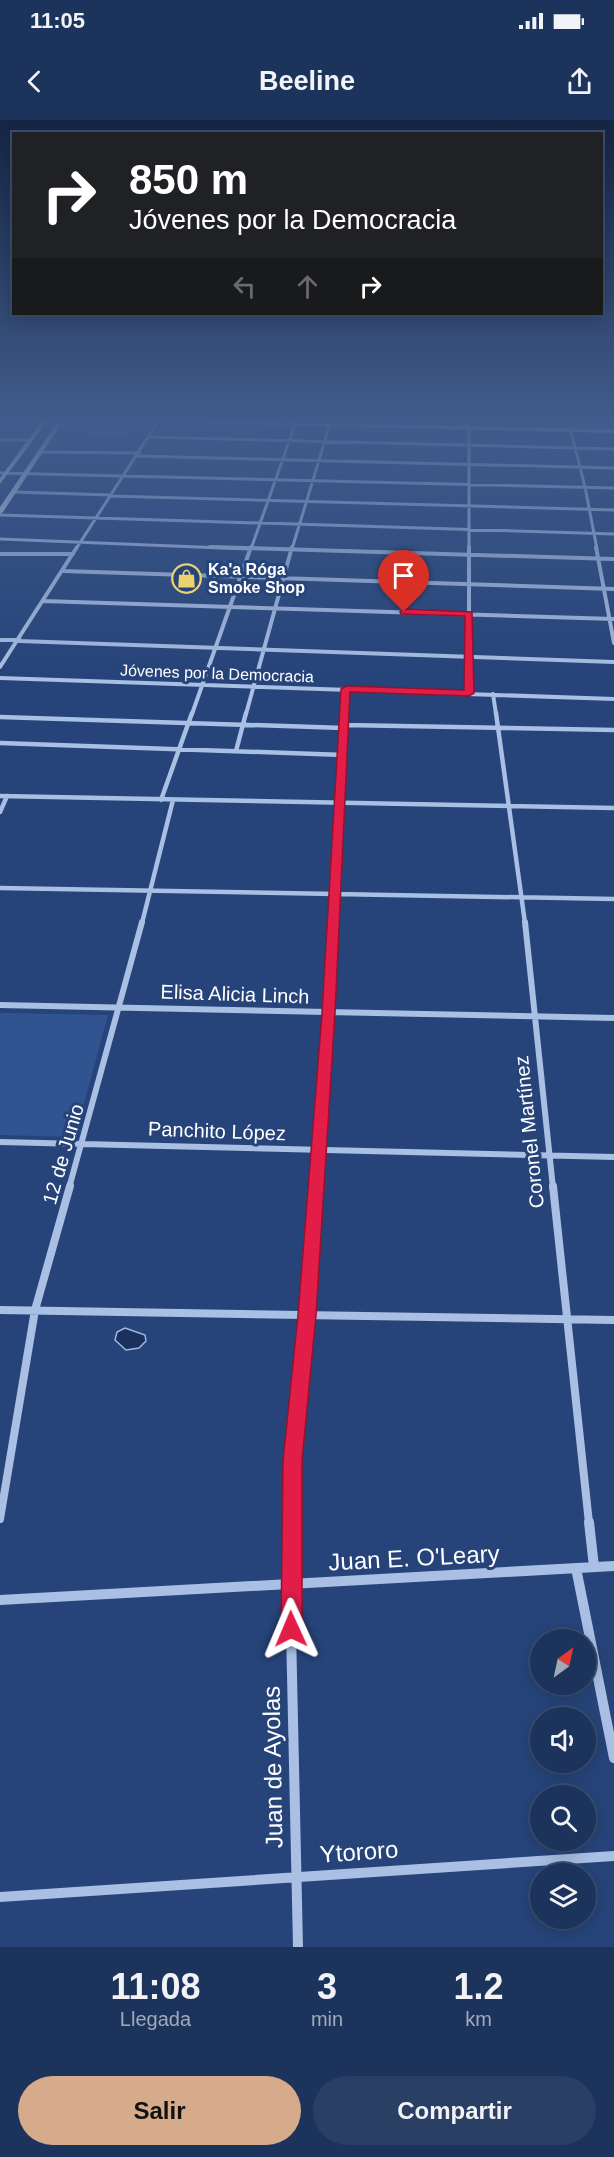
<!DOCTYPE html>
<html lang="es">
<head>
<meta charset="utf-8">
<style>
	:root { --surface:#1c335b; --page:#293f64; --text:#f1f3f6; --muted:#a0aabb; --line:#3a4e71; --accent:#d6ab8b }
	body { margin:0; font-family:Helvetica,sans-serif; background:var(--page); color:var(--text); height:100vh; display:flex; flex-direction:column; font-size:22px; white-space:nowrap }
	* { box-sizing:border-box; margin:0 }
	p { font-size:20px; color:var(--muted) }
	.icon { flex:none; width:33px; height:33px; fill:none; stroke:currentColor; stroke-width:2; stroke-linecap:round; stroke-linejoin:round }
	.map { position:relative; height:1827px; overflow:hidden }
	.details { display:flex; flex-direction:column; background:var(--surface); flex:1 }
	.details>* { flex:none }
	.hud { position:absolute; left:12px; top:12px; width:591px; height:183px; border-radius:0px; box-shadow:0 3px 15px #0003,0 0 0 2px var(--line); background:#202124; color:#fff; overflow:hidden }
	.needle { width:39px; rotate:33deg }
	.fabs { position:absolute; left:530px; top:1509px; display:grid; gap:12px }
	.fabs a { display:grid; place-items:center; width:66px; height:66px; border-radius:50%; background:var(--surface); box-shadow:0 3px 15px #0003,0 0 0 2px var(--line); font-size:30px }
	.pin { position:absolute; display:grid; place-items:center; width:51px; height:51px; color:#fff; margin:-62px -26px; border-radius:50% 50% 50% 0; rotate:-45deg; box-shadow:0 0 6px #0007 }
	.pin .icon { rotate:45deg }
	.me { position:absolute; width:66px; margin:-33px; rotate:359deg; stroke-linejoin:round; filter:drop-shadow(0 0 4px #0008) }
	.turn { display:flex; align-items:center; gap:21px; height:126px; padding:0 18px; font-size:27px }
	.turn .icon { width:78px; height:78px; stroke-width:2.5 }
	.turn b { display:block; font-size:42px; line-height:51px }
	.lanes { display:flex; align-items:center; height:57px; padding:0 18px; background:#0003; justify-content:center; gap:30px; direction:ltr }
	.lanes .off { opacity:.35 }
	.eta { display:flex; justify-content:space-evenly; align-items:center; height:102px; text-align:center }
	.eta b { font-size:36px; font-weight:700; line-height:42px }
	.cta { display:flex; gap:12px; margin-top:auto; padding:12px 18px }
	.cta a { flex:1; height:69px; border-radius:36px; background:var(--accent); color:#111; font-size:24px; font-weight:700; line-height:69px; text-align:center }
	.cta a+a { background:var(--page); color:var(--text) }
	.status { display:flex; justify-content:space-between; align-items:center; height:42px; padding:0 30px; background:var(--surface); direction:ltr }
	.status svg { height:16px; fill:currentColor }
	header { display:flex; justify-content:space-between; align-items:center; height:78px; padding:0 18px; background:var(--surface); font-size:27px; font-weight:700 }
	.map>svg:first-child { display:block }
	.green { fill:#315490 }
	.water { fill:#1b305a; stroke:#9eb8e4; stroke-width:1.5 }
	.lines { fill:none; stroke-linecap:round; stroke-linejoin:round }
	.minor-far5 { stroke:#a9bfe3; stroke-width:3 }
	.minor-far4 { stroke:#a9bfe3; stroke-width:4 }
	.minor-far3 { stroke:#a9bfe3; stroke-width:4.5 }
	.minor-far2 { stroke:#a9bfe3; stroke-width:6 }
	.minor-far1 { stroke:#a9bfe3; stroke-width:8 }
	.minor { stroke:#a9bfe3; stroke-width:10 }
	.secondary { fill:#d2def4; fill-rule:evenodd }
	.route { fill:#e11d48; stroke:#92132f; stroke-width:1.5 }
	.labels { text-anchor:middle; stroke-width:6; stroke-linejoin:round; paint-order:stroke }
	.far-poi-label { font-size:16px; font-weight:bold; fill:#fff; stroke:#264479; text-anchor:start }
	.far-street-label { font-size:16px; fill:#fff; stroke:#264479 }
	.street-label { font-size:20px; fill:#fff; stroke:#264479 }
	.near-street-label { font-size:24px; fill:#fff; stroke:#264479 }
</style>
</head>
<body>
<div class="status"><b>11:05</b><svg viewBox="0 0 49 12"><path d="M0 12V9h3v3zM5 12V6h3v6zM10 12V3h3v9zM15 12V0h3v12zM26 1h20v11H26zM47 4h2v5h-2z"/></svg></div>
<header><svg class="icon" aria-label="back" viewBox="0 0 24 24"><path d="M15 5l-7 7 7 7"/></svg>Beeline<svg class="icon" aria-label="share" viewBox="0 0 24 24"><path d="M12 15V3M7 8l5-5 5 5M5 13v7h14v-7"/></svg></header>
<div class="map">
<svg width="614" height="1827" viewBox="0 0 614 1827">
	<rect width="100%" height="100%" fill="#264479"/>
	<path class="green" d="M 176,298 L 289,300 L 288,302 L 173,300 Z
		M 486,298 L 614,298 L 614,311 L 577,310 L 579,308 L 576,306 L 490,305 L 475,302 L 487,301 Z
		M 90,302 L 135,303 L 127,315 L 81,315 Z
		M 0,893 L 108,895 L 75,1017 L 0,1015 Z"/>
	<path class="water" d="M 125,1208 L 145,1215 L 146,1221 L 139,1228 L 126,1230 L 115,1220 L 117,1212 Z"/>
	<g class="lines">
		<path class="minor-far5" d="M 466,304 L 469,308 L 469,429
			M 355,305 L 357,298
			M 570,307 L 585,367 L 597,429
			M 457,308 L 458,298
			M 149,317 L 614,329
			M 0,320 L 31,320
			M 41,332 L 140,333
			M 138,336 L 614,348
			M 0,353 L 614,368
			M 14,372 L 111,375
			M 110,376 L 614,390
			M 0,395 L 614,414
			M 0,419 L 248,429
			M 76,429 L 159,300 L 165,298
			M 251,429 L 297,299
			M 292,429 L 330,304"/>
		<path class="minor-far4" d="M 210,427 L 614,439
			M 469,427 L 469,573
			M 596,427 L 614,523
			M 0,434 L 73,434
			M 63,451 L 614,469
			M 43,481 L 614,499
			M 0,520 L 20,520
			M 19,521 L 614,542
			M 0,547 L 77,427
			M 0,558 L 614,579
			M 493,574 L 496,594
			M 192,594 L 251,427
			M 246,594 L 292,427
			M 345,594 L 346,569"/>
		<path class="minor-far3" d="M 496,593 L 525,803
			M 0,597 L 344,608
			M 344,605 L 614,610
			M 0,623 L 344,635
			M 236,631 L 246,593
			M 0,676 L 614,688
			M 161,680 L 192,593
			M 0,692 L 7,676
			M 0,768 L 614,779
			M 142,803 L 173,680
			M 333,803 L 345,593"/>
		<path class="minor-far2" d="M 525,802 L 553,1068
			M 0,885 L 614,898
			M 0,1022 L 614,1037
			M 69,1068 L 142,802
			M 316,1068 L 333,802"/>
		<path class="minor-far1" d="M 553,1066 L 589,1403
			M 0,1190 L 614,1200
			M 0,1399 L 35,1190 L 70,1066
			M 291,1403 L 293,1341 L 316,1066"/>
		<path class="minor" d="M 292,1402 L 290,1464 L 298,1827
			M 589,1402 L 594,1447
			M 576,1448 L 614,1638
			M 0,1480 L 614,1446
			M 0,1777 L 614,1736"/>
		<path class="secondary" d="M 44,298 L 614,309 L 614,313 L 64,300 L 3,392 L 0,394 L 0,387 L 59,300 L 50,298 L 0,364 L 0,358 Z"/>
	</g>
	<linearGradient id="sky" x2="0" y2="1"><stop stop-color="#152543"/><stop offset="0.54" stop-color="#415c8c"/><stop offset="1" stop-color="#415c8c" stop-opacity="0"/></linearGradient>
	<rect width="614" height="554" fill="url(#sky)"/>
	<path class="route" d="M 404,489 L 472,492 L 474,573 L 469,576 L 350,572 L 335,893 L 316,1195 L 302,1341 L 302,1509 L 299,1516 L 291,1519 L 284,1516 L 281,1509 L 283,1341 L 298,1195 L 322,893 L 341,569 L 346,566 L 464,570 L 465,496 L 401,494 L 400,492 Z"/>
	<defs>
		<symbol id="shop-ring" viewBox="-11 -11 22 22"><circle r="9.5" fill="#264479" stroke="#ebd26f" stroke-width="1.5"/><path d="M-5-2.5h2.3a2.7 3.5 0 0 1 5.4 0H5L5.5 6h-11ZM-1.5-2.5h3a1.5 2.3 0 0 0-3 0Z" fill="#ebd26f"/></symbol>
	</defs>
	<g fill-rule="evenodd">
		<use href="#shop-ring" x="170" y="442" width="33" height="33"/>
	</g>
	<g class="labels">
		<g class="far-poi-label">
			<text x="208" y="455">Ka'a Róga<tspan x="208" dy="18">Smoke Shop</tspan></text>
		</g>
		<g class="far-street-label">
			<text transform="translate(217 553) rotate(2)" y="6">Jóvenes por la Democracia</text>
		</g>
		<g class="street-label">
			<text transform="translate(235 874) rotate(2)" y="7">Elisa Alicia Linch</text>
			<text transform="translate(217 1011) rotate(2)" y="7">Panchito López</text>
			<text transform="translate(529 1012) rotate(-96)" y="7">Coronel Martínez</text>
			<text transform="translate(63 1034) rotate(-74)" y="7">12 de Junio</text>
		</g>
		<g class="near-street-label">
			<text transform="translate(414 1438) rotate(-3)" y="8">Juan E. O'Leary</text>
			<text transform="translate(273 1647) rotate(-91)" y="8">Juan de Ayolas</text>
			<text transform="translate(359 1732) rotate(-4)" y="8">Ytororo</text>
		</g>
	</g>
</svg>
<div class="fabs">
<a><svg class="needle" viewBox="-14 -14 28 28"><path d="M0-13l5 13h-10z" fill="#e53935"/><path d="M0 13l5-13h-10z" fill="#a0aabb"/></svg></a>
<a><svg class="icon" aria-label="sound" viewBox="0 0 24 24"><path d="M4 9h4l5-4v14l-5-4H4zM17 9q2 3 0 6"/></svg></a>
<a><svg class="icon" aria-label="search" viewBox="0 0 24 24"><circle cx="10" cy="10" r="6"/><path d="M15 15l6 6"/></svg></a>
<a><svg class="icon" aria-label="layers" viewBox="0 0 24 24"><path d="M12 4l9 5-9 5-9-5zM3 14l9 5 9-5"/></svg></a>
</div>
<div class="pin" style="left:404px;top:492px;background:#d93025"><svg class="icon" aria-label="arrive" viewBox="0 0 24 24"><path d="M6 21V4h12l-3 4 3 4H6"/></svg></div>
<svg class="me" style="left:291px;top:1509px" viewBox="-20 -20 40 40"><path d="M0-17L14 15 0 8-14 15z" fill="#e11d48" stroke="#fff" stroke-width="4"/></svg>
<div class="hud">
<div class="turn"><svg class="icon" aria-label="right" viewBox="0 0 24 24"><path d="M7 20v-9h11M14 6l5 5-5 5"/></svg><div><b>850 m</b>Jóvenes por la Democracia</div></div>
<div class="lanes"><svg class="icon off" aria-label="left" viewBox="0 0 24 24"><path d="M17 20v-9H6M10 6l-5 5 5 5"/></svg><svg class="icon off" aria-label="ahead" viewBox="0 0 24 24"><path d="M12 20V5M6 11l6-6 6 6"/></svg><svg class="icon" aria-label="right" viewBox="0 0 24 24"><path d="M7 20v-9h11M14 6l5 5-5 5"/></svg></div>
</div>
</div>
<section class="details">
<div class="eta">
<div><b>11:08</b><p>Llegada</p></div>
<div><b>3</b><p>min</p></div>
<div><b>1.2</b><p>km</p></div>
</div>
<div class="cta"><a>Salir</a><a>Compartir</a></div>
</section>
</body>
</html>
